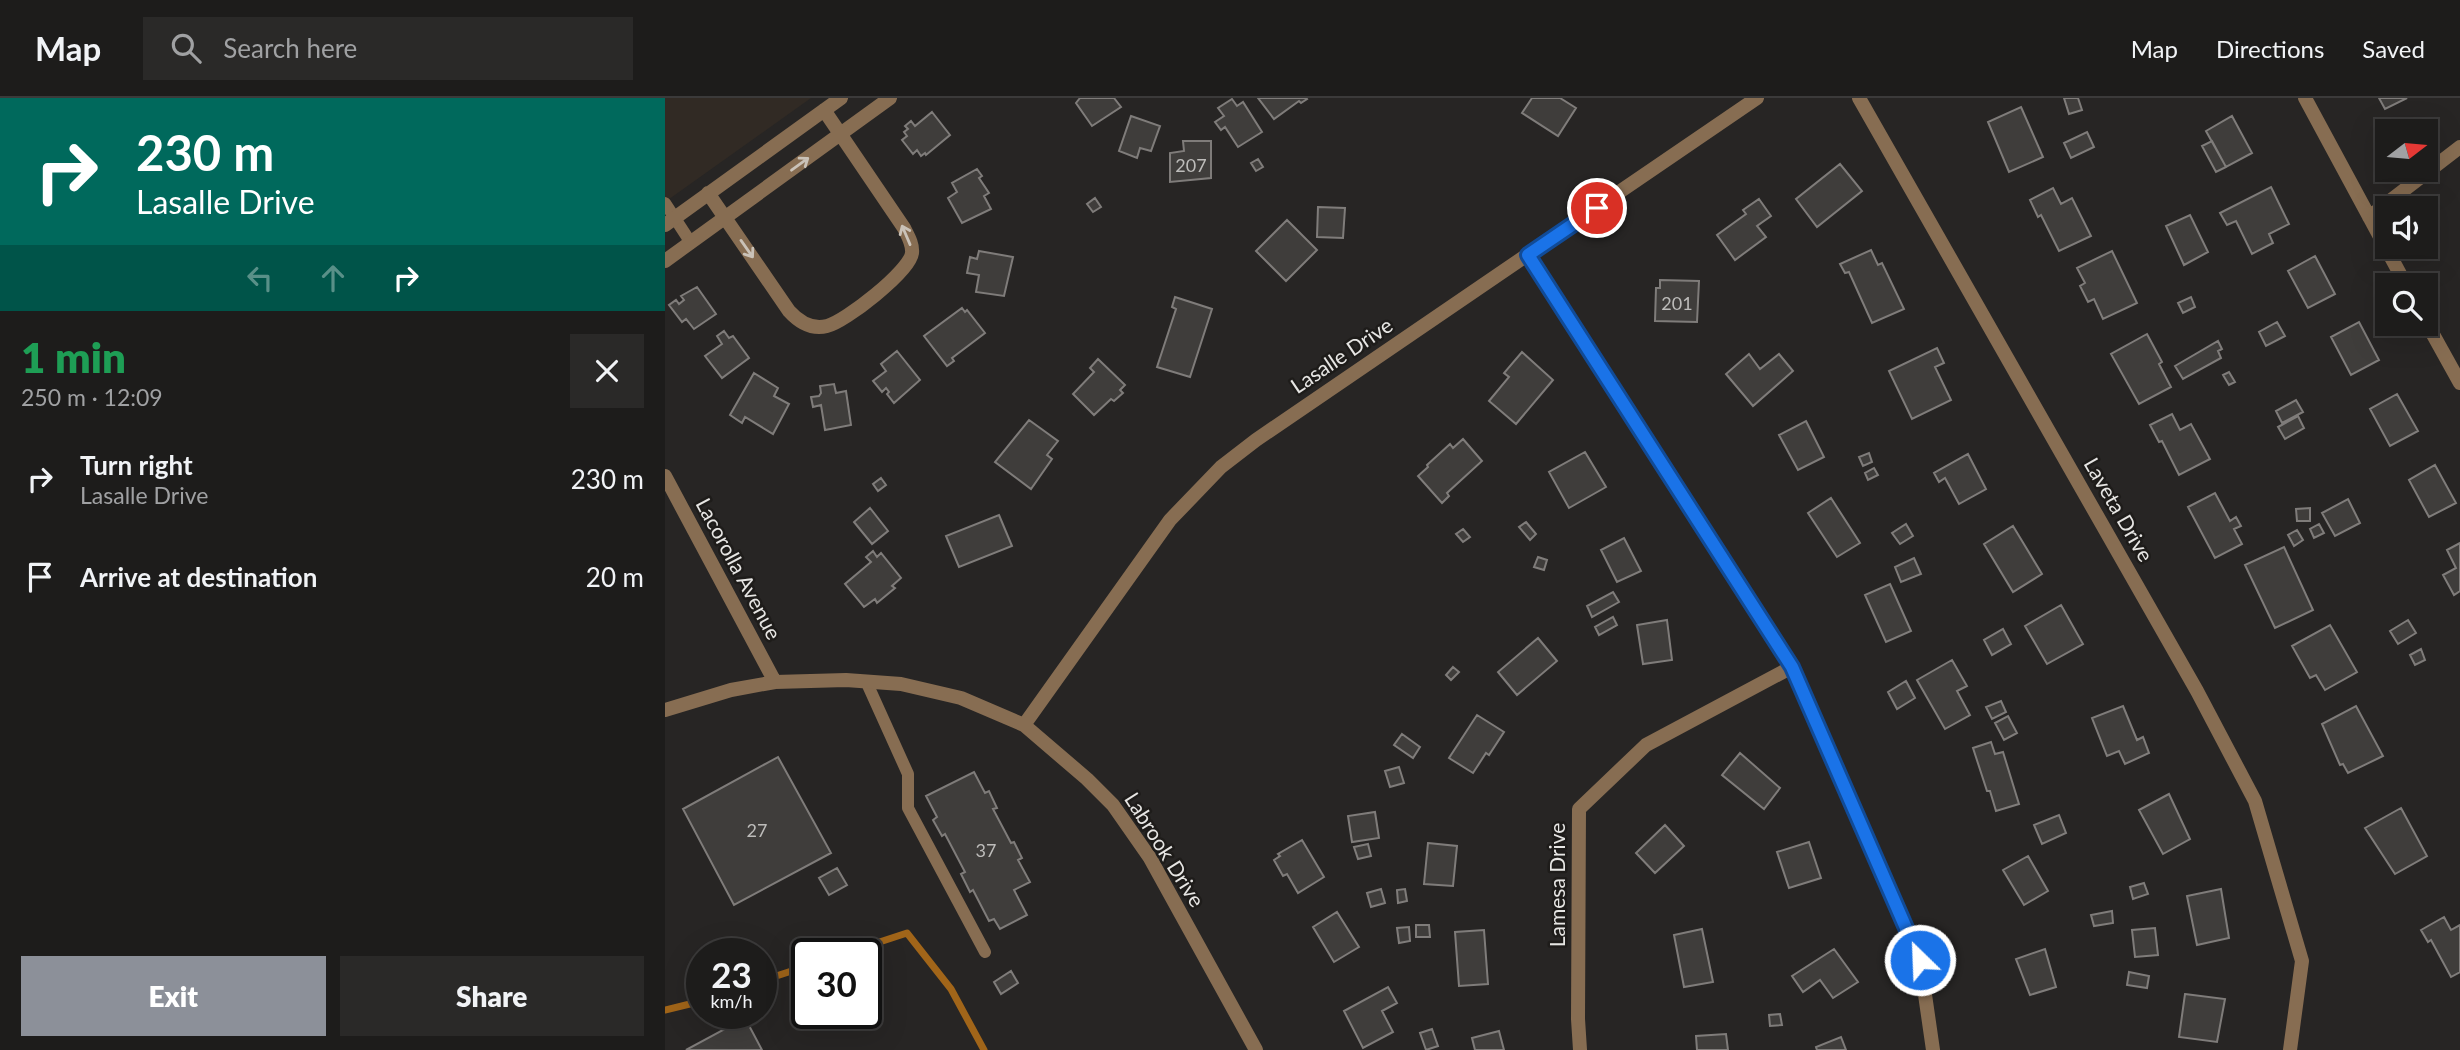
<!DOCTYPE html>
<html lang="en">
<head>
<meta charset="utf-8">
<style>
	:root { --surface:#1d1c1b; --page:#2a2928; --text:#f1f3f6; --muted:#a0a1a3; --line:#3b3a3a; --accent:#8c9099 }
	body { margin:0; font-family:Lato,sans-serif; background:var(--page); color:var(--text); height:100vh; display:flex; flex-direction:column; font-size:26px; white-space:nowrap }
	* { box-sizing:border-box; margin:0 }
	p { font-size:23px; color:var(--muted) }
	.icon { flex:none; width:38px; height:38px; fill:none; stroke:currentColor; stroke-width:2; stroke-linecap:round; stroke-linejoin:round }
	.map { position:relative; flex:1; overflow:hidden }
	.panel { display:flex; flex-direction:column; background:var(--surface); width:665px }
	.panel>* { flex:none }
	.hud { background:#00695c; color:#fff; overflow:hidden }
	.needle { width:46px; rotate:74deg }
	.tools { position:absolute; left:1710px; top:21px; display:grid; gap:14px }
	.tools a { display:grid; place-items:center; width:63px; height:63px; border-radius:0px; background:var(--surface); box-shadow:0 7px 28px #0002,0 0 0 2px var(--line); font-size:35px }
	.speed { position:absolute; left:21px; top:840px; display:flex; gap:14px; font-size:35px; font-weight:700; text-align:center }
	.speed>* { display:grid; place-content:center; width:91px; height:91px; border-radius:50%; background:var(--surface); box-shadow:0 7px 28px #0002,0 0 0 2px var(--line); line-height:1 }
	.speed small { font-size:18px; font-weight:400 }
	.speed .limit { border:4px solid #111; border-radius:10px; background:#fff; color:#111 }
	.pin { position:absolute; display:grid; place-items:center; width:60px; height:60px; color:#fff; margin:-30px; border:4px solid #fff; border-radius:50%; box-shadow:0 2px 7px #0007 }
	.me { position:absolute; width:77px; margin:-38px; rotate:336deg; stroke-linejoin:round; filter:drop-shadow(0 0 5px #0008) }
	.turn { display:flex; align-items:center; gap:24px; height:147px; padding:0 21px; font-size:32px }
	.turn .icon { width:91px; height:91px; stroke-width:2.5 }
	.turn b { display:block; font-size:49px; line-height:60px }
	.lanes { display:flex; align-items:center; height:66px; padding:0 21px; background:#0003; justify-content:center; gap:35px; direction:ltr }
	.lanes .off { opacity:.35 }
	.round { display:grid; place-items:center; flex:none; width:74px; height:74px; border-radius:0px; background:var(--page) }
	.headline { display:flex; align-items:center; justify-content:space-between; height:119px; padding:0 21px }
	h1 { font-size:42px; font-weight:800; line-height:52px; color:#1e9e55 }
	.cta { display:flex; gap:14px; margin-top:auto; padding:14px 21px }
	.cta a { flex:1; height:80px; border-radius:0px; background:var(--accent); color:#fff; font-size:28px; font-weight:800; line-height:80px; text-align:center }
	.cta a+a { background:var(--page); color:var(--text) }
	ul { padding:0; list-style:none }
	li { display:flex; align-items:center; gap:21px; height:98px; padding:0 21px }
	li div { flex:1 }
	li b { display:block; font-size:26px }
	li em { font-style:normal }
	header { display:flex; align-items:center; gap:42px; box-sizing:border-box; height:98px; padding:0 35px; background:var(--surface); border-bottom:2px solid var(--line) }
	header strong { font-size:33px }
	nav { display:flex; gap:38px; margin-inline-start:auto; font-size:24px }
	.search { width:490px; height:63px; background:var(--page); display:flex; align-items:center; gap:18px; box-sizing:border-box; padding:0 24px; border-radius:0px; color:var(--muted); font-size:26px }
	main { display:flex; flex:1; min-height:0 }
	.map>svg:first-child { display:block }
	.built { fill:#312a24 }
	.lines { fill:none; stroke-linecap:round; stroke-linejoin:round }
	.stream { stroke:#a16519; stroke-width:7 }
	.building { fill:#3f3d3b; stroke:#7f7c7a; stroke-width:2 }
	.lane { stroke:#876d52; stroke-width:12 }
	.street { stroke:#876d52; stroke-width:14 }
	.oneway { stroke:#cac2b8 }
	.route-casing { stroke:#114b97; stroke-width:18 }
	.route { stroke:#1a73e8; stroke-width:12 }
	.labels { text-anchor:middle; stroke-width:5; stroke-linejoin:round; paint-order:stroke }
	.number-label { font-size:18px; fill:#bdbcba }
	.street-label { font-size:21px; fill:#e7e6e4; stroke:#1e1c1a }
</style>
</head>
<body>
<header>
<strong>Map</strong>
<div class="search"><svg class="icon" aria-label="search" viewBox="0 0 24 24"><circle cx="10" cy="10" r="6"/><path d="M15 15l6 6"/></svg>Search here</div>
<nav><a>Map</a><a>Directions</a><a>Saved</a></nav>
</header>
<main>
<section class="panel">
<div class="hud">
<div class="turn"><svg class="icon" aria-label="right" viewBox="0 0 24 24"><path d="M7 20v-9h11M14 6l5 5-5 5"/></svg><div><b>230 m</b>Lasalle Drive</div></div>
<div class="lanes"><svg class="icon off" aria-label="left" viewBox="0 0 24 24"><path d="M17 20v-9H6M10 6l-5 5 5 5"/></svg><svg class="icon off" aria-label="ahead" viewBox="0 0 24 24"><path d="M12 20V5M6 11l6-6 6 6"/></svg><svg class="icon" aria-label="right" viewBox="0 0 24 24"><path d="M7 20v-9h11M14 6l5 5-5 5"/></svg></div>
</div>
<div class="headline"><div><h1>1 min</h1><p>250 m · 12:09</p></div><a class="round"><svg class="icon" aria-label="close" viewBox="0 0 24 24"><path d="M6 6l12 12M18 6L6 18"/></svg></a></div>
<ul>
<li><svg class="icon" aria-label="right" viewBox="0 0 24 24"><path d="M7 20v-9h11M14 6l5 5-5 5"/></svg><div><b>Turn right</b><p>Lasalle Drive</p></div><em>230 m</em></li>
<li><svg class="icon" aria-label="arrive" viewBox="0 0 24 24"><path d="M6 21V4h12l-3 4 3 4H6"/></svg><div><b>Arrive at destination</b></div><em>20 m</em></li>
</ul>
<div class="cta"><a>Exit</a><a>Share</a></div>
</section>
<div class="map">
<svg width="1795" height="952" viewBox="0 0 1795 952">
	<rect width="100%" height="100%" fill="#272524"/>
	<path class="built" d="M 0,0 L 146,0 L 0,104 Z"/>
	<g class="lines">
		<path class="stream" d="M 178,856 L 242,835 L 286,891 L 319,952
			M 96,883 L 142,868
			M 0,912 L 37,903"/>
	</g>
	<path class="building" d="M 415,0 L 449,0 L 456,9 L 427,28 L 411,5 Z
		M 593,0 L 641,0 L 642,1 L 636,5 L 634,3 L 609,21 Z
		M 867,0 L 895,0 L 911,10 L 893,38 L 857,15 Z
		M 1399,0 L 1413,0 L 1417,12 L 1404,16 Z
		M 1714,0 L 1742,0 L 1720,11 Z
		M 567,1 L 572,8 L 578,4 L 597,34 L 573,49 L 560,29 L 556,32 L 550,24 L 559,18 L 553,10 Z
		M 1356,9 L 1378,59 L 1344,74 L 1323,24 Z
		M 267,14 L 285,37 L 261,57 L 260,55 L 256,58 L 252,52 L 248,56 L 237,42 L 242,38 L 239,34 L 243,31 L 240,28 L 246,23 L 250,28 Z
		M 466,18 L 495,28 L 486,53 L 475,50 L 472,60 L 454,53 Z
		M 1567,18 L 1587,55 L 1561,69 L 1541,33 Z
		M 1422,34 L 1429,49 L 1406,60 L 1399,45 Z
		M 518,43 L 546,43 L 546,80 L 505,84 L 505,55 L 519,53 Z
		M 1547,43 L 1561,69 L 1551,74 L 1537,48 Z
		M 593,61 L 598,69 L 591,73 L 586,65 Z
		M 1175,66 L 1197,93 L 1152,129 L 1131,101 Z
		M 312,71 L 317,78 L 314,80 L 324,95 L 319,98 L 326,111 L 297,125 L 283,100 L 292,94 L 287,85 Z
		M 1606,89 L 1624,126 L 1604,136 L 1608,145 L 1587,156 L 1571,123 L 1562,127 L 1555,115 Z
		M 1388,90 L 1396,106 L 1407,100 L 1426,138 L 1394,153 L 1376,117 L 1373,119 L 1365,102 Z
		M 430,100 L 436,109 L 428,114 L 422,106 Z
		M 1094,101 L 1106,118 L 1092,128 L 1101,139 L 1070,162 L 1052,137 L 1081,116 L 1078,112 Z
		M 653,109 L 680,110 L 678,140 L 652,139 Z
		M 1525,117 L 1543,154 L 1519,167 L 1501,128 Z
		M 622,122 L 652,152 L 621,183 L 591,153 Z
		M 1206,152 L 1213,167 L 1217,165 L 1239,211 L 1207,225 L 1184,174 L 1180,175 L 1175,166 Z
		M 314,153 L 348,159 L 339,198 L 311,194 L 314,177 L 302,175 L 305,159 L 312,161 Z
		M 1447,153 L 1472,205 L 1438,221 L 1429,201 L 1423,204 L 1415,188 L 1420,185 L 1412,170 Z
		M 1650,158 L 1670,196 L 1643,210 L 1623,173 Z
		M 995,182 L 1034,183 L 1032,224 L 990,223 L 991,190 L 995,190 Z
		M 32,189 L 51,216 L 29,231 L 21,221 L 17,224 L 4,207 L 11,202 L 14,206 L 19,202 L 16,198 Z
		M 510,199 L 547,211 L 525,279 L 492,269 L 511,211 L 507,209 Z
		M 1526,199 L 1530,209 L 1518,215 L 1513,205 Z
		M 297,210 L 300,214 L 302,212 L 320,235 L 287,260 L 289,263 L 282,268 L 259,238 Z
		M 1612,224 L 1620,238 L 1601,248 L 1594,234 Z
		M 1694,224 L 1714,262 L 1686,277 L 1666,239 Z
		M 59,233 L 64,240 L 68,238 L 84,260 L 57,280 L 40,258 L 57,246 L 52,238 Z
		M 1482,236 L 1497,264 L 1494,266 L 1506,289 L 1474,306 L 1446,256 Z
		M 1553,243 L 1557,251 L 1553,253 L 1556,260 L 1518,281 L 1510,268 Z
		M 1272,250 L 1279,265 L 1270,269 L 1286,302 L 1247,321 L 1224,273 Z
		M 232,253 L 255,282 L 229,305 L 222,296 L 224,294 L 221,290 L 217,294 L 208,283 L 221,273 L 216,266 Z
		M 857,254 L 888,282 L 851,326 L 824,303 L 844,279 L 839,275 Z
		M 1084,256 L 1095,271 L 1114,256 L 1128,273 L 1088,308 L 1061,276 Z
		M 433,261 L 460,287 L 455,292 L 458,295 L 449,303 L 446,301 L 429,317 L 408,296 L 429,274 L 425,270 Z
		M 1564,274 L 1570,284 L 1564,287 L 1558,277 Z
		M 89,275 L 113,290 L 109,298 L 124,306 L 108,336 L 80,319 L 77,325 L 65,317 Z
		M 169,286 L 171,295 L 181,293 L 186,327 L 160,332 L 156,307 L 148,309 L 146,299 L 154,298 L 156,295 L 155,288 Z
		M 1732,296 L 1753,333 L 1725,348 L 1705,311 Z
		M 1631,302 L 1638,314 L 1617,325 L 1611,313 Z
		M 1507,316 L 1515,332 L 1526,326 L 1545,361 L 1514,377 L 1497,343 L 1494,344 L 1485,327 Z
		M 1633,318 L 1639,330 L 1620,341 L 1613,329 Z
		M 364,322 L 393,343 L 382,357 L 387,361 L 366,391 L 330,364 Z
		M 1141,323 L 1159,359 L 1133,372 L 1114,337 Z
		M 798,341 L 817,363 L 782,395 L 784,398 L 777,405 L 753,378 L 763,369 L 762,367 L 785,346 L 788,350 Z
		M 920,354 L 941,389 L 904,410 L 884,374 Z
		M 1204,355 L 1207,364 L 1198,368 L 1194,359 Z
		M 1303,356 L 1321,391 L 1294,406 L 1280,380 L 1274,384 L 1269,375 Z
		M 1770,367 L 1791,405 L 1764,419 L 1744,382 Z
		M 1209,370 L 1213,377 L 1203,382 L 1200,375 Z
		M 216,380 L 221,387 L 213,393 L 208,386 Z
		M 1550,395 L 1565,423 L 1571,419 L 1576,428 L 1569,431 L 1577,446 L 1550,460 L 1523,409 Z
		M 1166,400 L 1195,445 L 1172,459 L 1143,415 Z
		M 1683,401 L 1695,425 L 1670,438 L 1657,415 Z
		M 205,410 L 223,433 L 207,446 L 189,424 Z
		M 1645,410 L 1645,423 L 1632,423 L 1631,411 Z
		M 334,417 L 347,448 L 294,469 L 281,438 Z
		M 861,424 L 871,436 L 865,442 L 854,429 Z
		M 1241,426 L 1248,438 L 1235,446 L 1227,435 Z
		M 1654,426 L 1659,435 L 1649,440 L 1645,431 Z
		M 1348,428 L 1377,476 L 1348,494 L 1319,446 Z
		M 798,431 L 805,439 L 798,444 L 791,436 Z
		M 1632,432 L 1638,442 L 1629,448 L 1623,437 Z
		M 959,440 L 976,473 L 952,484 L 936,452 Z
		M 1795,445 L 1795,493 L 1789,497 L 1778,477 L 1791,470 L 1782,452 Z
		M 1619,449 L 1648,512 L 1610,530 L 1580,467 Z
		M 208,453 L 212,459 L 216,455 L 236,480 L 227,488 L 230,490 L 212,505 L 210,501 L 199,509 L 180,486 L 206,464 L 201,459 Z
		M 873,459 L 882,462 L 879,472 L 869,469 Z
		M 1249,460 L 1256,476 L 1236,484 L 1230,469 Z
		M 1225,486 L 1246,533 L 1221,544 L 1200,497 Z
		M 948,494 L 954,504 L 927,519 L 922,508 Z
		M 1396,507 L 1418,546 L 1382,566 L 1360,528 Z
		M 948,519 L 952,527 L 934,537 L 930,529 Z
		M 1002,522 L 1007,562 L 978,566 L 972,527 Z
		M 1743,522 L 1751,535 L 1733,546 L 1725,533 Z
		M 1665,527 L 1692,574 L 1660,592 L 1651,577 L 1645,580 L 1627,548 Z
		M 1338,531 L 1346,546 L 1327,557 L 1319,542 Z
		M 873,540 L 892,563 L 852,597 L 833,574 Z
		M 1756,551 L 1760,562 L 1750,567 L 1745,557 Z
		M 1287,562 L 1302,588 L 1292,593 L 1305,617 L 1280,631 L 1252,582 Z
		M 788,569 L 794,574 L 786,582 L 781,577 Z
		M 1241,583 L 1250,600 L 1232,611 L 1223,594 Z
		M 1336,603 L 1341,614 L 1327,621 L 1321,609 Z
		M 1458,608 L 1472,642 L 1478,639 L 1484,655 L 1460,666 L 1454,653 L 1442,658 L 1427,620 Z
		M 1691,608 L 1718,658 L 1683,675 L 1678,666 L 1675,667 L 1657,626 Z
		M 812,617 L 839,634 L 824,657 L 821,655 L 808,675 L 784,660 Z
		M 1343,618 L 1352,635 L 1339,642 L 1330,625 Z
		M 737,636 L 755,649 L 748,660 L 729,647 Z
		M 1326,644 L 1330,656 L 1338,654 L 1354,706 L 1331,713 L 1325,693 L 1322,693 L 1308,650 Z
		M 1075,655 L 1115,690 L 1099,711 L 1057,677 Z
		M 113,659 L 166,755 L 69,807 L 18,711 Z
		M 734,669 L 739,685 L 725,689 L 720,673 Z
		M 309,674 L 320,695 L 324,693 L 332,710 L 328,711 L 346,745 L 349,744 L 357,760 L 353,762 L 365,784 L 349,792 L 362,817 L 335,831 L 329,821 L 324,823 L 308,792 L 305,794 L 296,776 L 300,774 L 280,736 L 277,738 L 268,722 L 272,719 L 261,698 Z
		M 1504,696 L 1525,741 L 1498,756 L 1474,712 Z
		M 1736,710 L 1762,758 L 1730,776 L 1700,730 Z
		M 710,714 L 714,740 L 687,744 L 683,718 Z
		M 1394,717 L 1401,735 L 1377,746 L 1369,727 Z
		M 1000,727 L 1019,748 L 990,775 L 971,755 Z
		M 637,742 L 659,779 L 633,795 L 622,776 L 618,778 L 609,762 L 615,758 L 613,756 Z
		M 1144,744 L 1156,780 L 1124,790 L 1112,754 Z
		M 763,745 L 792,748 L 788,788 L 759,786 Z
		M 703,746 L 706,758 L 693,761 L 689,749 Z
		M 1363,758 L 1383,793 L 1359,807 L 1338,772 Z
		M 172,770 L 182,787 L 164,797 L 154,780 Z
		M 1479,785 L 1483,796 L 1468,801 L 1465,789 Z
		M 716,791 L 720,805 L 706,809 L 702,795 Z
		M 740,791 L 742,803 L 733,805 L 732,792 Z
		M 1556,791 L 1564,840 L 1532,847 L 1522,798 Z
		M 1447,813 L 1448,825 L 1429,828 L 1426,817 Z
		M 672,814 L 694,849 L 669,864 L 648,829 Z
		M 1779,819 L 1786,832 L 1795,827 L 1795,874 L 1786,879 L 1766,842 L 1763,844 L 1756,832 Z
		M 751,827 L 764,827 L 765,839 L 751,839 Z
		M 744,829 L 745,843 L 734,845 L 732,830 Z
		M 1490,830 L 1493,857 L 1470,859 L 1467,832 Z
		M 1037,831 L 1048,884 L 1019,889 L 1009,837 Z
		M 819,832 L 823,886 L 794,888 L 790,834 Z
		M 1169,851 L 1193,884 L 1168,900 L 1155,882 L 1138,894 L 1127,878 Z
		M 1380,851 L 1391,889 L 1365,897 L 1351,861 Z
		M 346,873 L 353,885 L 336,896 L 329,884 Z
		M 1464,874 L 1484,878 L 1482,890 L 1462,887 Z
		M 723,889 L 732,905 L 717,913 L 728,934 L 698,950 L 679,913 Z
		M 1520,896 L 1560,901 L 1552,944 L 1514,939 Z
		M 1115,916 L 1117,927 L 1105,928 L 1104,917 Z
		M 80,920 L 97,952 L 21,952 Z
		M 767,931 L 773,948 L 761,952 L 755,935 Z
		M 834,933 L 839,952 L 810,952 L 807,940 Z
		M 1061,936 L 1063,952 L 1032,952 L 1031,938 Z
		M 1176,939 L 1181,952 L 1152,952 L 1151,949 Z"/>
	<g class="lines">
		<path class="lane" d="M 0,105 L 26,145
			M 201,583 L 243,676 L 243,710 L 320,854"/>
		<path class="street" d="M 1194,0 L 1532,593 L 1590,703 L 1637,863 L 1625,952
			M 1640,0 L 1741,187
			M 43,95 L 124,213 C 134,224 146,232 162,228 C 180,224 245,173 247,155 C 248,146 243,138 239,130 L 159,12
			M 1704,119 L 1795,49
			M 0,127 L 176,0
			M 863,157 L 1127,569 L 1255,862 L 1268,952
			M 0,163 L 225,0
			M 1760,222 L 1795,285
			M 0,378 L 110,584
			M 0,612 L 66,592 L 110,584 L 181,582 L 236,586 L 296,600 L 359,627 L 422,681 L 448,707 L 485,760 L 591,952
			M 359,627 L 505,422 L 556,369 L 591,342 L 1092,0
			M 915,952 L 913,921 L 914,711 L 981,647 L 1127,569"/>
	</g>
	<defs><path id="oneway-shaft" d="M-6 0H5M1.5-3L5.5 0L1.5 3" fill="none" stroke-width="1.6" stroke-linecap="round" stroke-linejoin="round" transform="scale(1.75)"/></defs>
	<g class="oneway">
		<use href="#oneway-shaft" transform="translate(135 66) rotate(-36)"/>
		<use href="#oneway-shaft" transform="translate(241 137) rotate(-113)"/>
		<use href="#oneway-shaft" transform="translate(82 151) rotate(55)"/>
	</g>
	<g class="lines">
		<defs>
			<path id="route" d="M 932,110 L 863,157 L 1127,569 L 1255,862"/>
		</defs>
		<use href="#route" class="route-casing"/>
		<use href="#route" class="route"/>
	</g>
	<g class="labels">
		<g class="number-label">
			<text x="526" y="74">207</text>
			<text x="1012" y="212">201</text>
			<text x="92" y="739">27</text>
			<text x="321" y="759">37</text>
		</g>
		<g class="street-label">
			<text transform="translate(677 258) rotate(-34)" y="7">Lasalle Drive</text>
			<text transform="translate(1453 412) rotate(60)" y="7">Laveta Drive</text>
			<text transform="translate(73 471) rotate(62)" y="7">Lacorolla Avenue</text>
			<text transform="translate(499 752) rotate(58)" y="7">Labrook Drive</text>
			<text transform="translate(893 787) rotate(-90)" y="7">Lamesa Drive</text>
		</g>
	</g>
</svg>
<div class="tools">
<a><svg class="needle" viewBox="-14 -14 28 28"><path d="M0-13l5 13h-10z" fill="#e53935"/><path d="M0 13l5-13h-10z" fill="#a0a1a3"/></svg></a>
<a><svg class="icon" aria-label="sound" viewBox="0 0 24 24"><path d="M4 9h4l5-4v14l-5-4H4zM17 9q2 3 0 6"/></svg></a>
<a><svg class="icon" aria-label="search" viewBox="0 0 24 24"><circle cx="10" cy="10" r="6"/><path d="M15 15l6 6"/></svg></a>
</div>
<div class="speed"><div>23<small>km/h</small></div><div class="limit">30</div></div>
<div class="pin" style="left:932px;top:110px;background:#d93025"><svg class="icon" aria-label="arrive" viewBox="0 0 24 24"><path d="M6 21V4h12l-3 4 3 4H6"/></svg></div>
<svg class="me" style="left:1255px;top:862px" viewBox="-20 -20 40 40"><circle r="17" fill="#1a73e8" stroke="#fff" stroke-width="3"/><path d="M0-11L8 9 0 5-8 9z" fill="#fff"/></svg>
</div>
</main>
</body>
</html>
